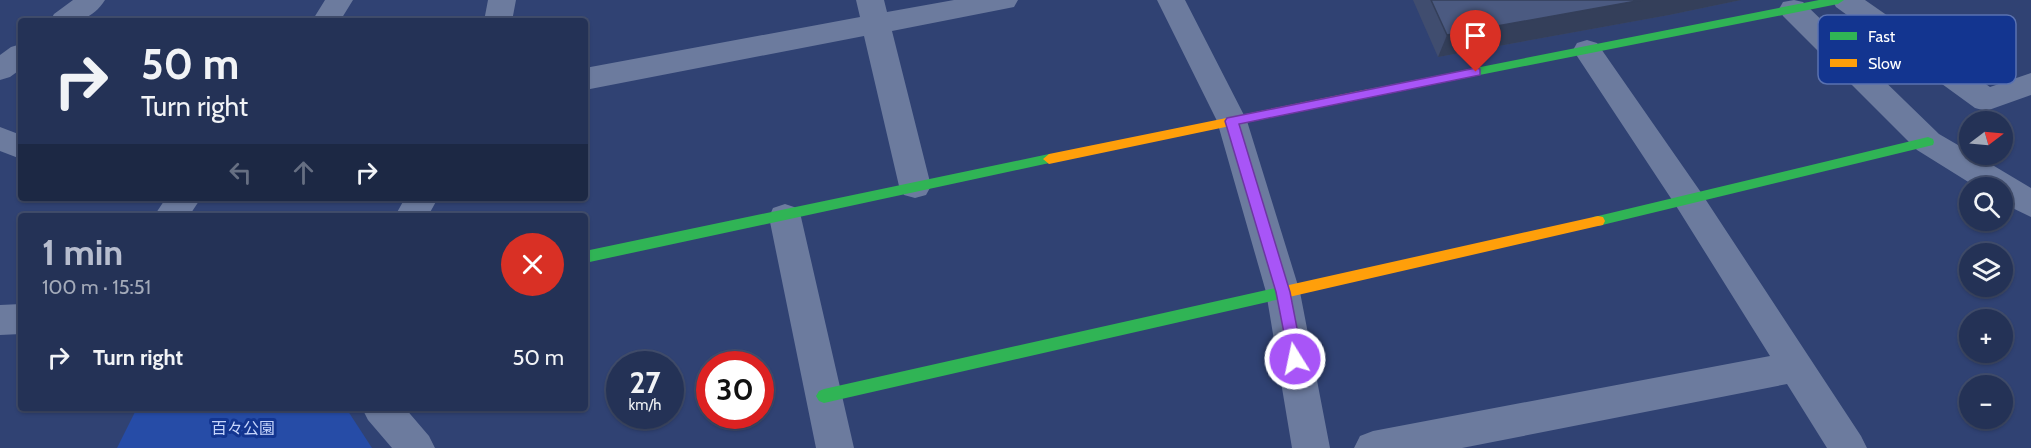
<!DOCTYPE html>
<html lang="en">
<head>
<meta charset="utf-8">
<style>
	:root { --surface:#243256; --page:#303e60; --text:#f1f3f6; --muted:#a3aab9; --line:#414d6c; --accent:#b7bdce }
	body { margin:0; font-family:Cabin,"Noto Sans JP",sans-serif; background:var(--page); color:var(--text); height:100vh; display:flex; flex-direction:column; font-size:22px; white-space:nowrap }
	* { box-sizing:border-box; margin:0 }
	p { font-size:20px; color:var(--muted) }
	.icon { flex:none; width:33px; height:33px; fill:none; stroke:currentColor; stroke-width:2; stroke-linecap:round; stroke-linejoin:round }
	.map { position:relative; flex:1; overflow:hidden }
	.details { position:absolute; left:18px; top:213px; width:570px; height:198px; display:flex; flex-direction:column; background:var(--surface); border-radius:6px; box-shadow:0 2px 4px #0004,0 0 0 2px var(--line) }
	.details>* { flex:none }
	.banner { position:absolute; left:18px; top:18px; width:570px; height:183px; border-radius:6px; box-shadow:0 2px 4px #0004,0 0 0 2px var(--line); background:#243256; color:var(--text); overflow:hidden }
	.needle { width:39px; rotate:74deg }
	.controls { position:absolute; left:1959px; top:111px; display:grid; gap:12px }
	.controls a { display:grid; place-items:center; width:54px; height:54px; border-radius:50%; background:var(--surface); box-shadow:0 2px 4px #0004,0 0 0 2px var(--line); font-size:30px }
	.speed { position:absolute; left:606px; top:351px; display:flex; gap:12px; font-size:30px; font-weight:700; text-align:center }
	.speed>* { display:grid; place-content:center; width:78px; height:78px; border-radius:50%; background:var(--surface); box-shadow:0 2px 4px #0004,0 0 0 2px var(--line); line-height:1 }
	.speed small { font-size:15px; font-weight:400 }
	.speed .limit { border:9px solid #d22; background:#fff; color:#111 }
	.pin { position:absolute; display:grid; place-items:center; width:51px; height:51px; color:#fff; margin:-62px -26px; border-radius:50% 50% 50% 0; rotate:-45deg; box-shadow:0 0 6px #0007 }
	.pin .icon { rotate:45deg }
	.me { position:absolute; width:66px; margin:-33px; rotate:350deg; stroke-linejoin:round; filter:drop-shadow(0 0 4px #0008) }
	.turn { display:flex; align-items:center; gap:21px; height:126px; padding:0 24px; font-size:27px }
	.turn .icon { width:78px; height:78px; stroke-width:2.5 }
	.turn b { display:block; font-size:42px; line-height:51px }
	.lanes { display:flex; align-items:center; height:57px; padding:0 24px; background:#0003; justify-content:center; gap:30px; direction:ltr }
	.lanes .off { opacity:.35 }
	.round { display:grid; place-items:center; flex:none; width:63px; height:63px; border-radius:32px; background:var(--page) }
	.overview { display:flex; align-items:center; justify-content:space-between; height:102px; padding:0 24px }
	h1 { font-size:36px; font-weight:700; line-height:45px; color:var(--accent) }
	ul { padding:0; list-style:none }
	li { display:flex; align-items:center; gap:18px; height:84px; padding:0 24px }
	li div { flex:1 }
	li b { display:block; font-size:22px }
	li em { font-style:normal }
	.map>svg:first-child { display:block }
	.green { fill:#264ca7 }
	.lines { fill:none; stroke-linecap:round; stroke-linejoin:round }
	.street { fill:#6c7b9e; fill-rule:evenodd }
	.fast { fill:#30b455; fill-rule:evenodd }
	.slow { fill:#ff9f0a; fill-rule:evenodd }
	.wall { fill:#404d6f }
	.shaded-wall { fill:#343f5a }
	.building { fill:#4b5a81; stroke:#343f5a; stroke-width:1.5 }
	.route { fill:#a855f7; stroke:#6d37a1; stroke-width:1.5 }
	.labels { text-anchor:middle; stroke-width:6; stroke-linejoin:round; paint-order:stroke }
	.park-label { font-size:16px; fill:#c6d5fc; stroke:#133590 }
	.key { fill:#133590; stroke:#5a72b1; stroke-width:1.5 }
	.key-label { font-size:16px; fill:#fff }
</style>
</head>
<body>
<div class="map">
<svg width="2031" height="448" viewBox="0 0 2031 448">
	<rect width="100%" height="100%" fill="#304273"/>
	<path class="green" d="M 137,408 L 346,408 L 372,448 L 117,448 Z"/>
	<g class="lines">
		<path class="street" d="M 73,0 L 105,0 C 90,23 74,21 50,21 L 54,14 Z
			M 325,0 L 353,0 L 340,21 L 312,21 Z
			M 488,0 L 516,0 L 512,21 L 484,21 Z
			M 856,0 L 884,0 L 887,12 L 954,0 L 1018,0 L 1014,7 L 1004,9 L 892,31 L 931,186 L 926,195 L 915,198 L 904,195 L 899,186 L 864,36 L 585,90 L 585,68 L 860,17 Z
			M 1157,0 L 1185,0 L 1247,121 L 1300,292 L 1330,448 L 1292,448 L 1266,292 L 1217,121 Z
			M 1794,0 L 1803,2 L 1939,134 L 1970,152 L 1970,154 L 1974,154 L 2031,188 L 2031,217 L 2002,203 L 2002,188 L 1978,188 L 1917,150 L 1783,16 L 1779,9 L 1783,2 Z
			M 1832,0 L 1865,0 L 1990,87 L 2031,73 L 2031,95 L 1986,111 L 1975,108 L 1836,7 Z
			M 1587,40 L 1597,43 L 1700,191 L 1861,436 L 1867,448 L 1827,448 L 1787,384 L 1462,448 L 1354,448 L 1360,436 L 1373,431 L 1770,356 L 1678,209 L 1573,50 L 1577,43 Z
			M 21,44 L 21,69 L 10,77 L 0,80 L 0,55 L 11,47 Z
			M 0,127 L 21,135 L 21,159 L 0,151 Z
			M 166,198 L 201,198 L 189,216 L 154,216 Z
			M 405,198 L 438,198 L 428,216 L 395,216 Z
			M 785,204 L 797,208 L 801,217 L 854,448 L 816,448 L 769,217 L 773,208 Z
			M 21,304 L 21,334 L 0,335 L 0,305 Z
			M 362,408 L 405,408 L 429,436 L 435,448 L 392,448 L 368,420 Z"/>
		<path class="fast" d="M 1819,0 L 1844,0 L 1838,4 L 1369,97 L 1363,93 L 1369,89 Z
			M 1928,137 L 1933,139 L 1934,142 L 1933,145 L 1598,226 L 1593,225 L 1591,221 L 1593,217 L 1598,216 Z
			M 1049,154 L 1054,156 L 1055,159 L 1054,162 L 585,263 L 585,251 Z
			M 1289,285 L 1294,287 L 1296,291 L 1294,295 L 1289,297 L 824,403 L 819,401 L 816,396 L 819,391 L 824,389 Z"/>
		<path class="slow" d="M 1369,89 L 1373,90 L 1375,93 L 1373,96 L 1049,164 L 1043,159 L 1049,154 Z
			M 1598,216 L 1603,217 L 1605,221 L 1603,225 L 1598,226 L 1289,297 L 1284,295 L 1282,291 L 1284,287 L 1289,285 Z"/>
	</g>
	<path class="wall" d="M 1413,0 L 1741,0 L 1669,15 L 1438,57 Z"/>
	<path class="shaded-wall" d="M 1642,0 L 1741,0 L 1669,15 L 1438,57 L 1447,35 Z"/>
	<path class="building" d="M 1431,0 L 1642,0 L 1447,35 Z"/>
	<path class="route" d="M 1476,68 L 1480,69 L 1480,75 L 1239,124 L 1290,292 L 1303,359 L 1300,364 L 1295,366 L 1290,364 L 1276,292 L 1225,121 L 1227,118 Z"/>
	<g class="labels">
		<g class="park-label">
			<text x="243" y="434">百々公園</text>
		</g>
	</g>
	<rect x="1818" y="15" width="198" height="69" rx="9" class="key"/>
	<rect x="1830" y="32" width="27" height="8" fill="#30b455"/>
	<rect x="1830" y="59" width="27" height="8" fill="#ff9f0a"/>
	<g class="key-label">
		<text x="1868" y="42">Fast</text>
		<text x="1868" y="69">Slow</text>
	</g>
</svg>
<div class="controls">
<a><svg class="needle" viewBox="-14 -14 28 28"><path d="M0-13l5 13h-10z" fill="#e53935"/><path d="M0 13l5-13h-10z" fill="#a3aab9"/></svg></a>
<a><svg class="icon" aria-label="search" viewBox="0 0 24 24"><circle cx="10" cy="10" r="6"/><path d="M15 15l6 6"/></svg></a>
<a><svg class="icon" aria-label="layers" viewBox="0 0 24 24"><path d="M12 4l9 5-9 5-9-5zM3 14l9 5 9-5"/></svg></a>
<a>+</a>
<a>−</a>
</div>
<div class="speed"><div>27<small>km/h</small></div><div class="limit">30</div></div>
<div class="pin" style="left:1476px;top:72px;background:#d93025"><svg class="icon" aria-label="arrive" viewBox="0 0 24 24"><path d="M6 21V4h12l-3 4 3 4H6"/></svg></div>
<svg class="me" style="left:1295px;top:359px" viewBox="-20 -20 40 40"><circle r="17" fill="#a855f7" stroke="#fff" stroke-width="3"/><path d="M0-11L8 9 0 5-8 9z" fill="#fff"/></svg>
<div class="banner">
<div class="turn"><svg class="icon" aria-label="right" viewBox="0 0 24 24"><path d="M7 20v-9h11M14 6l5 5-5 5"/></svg><div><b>50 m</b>Turn right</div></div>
<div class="lanes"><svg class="icon off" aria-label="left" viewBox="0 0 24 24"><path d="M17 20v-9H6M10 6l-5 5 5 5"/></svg><svg class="icon off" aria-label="ahead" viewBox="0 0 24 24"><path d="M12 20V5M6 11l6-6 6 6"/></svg><svg class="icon" aria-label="right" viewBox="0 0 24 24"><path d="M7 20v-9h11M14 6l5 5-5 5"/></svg></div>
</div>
<section class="details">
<div class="overview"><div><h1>1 min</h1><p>100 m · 15:51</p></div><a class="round" style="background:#d93025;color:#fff"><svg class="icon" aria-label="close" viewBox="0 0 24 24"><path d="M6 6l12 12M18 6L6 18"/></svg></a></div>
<ul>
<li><svg class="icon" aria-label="right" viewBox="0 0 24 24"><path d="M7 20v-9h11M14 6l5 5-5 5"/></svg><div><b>Turn right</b></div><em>50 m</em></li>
</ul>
</section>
</div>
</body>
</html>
